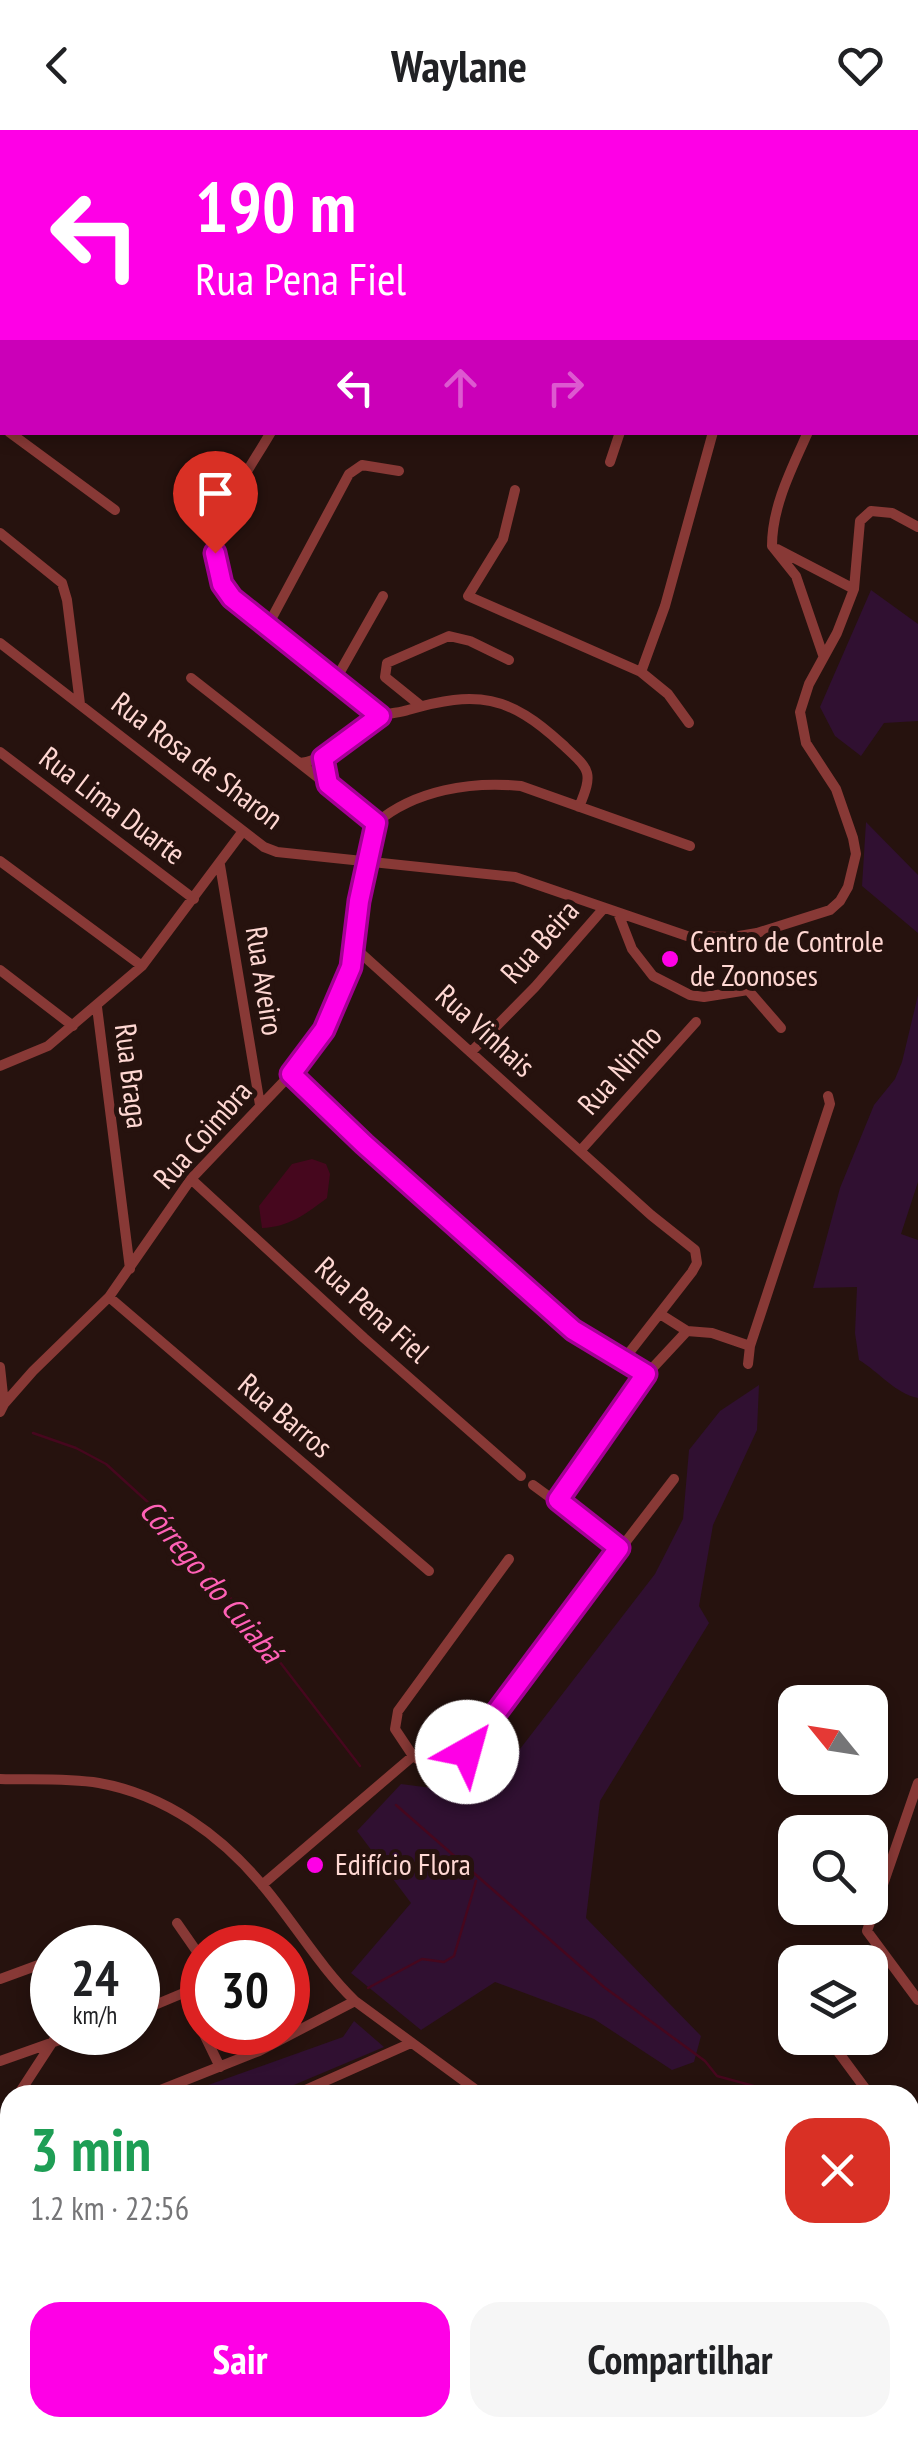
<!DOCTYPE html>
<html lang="pt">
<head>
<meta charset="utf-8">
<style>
	:root { --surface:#fff; --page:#f6f6f6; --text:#202124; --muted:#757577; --accent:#fe00e6 }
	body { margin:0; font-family:"PT Sans Narrow",sans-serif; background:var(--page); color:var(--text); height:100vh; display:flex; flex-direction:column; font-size:38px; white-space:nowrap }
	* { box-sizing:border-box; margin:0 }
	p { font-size:32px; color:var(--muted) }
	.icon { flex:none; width:55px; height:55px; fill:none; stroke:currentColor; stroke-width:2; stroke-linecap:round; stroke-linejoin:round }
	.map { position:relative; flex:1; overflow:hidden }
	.side { position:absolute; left:0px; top:1955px; width:920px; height:352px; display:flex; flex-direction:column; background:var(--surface); border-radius:30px 30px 0 0; box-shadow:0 5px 15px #0003 }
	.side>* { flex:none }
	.guide { position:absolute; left:0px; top:0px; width:920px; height:305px; box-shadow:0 5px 15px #0003; background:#fe00e6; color:#fff; overflow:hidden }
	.needle { width:65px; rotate:300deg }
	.tools { position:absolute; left:778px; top:1555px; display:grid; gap:20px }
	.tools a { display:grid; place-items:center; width:110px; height:110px; border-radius:20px; background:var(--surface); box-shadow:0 5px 15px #0003; font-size:50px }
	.speed { position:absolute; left:30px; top:1795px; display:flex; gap:20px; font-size:50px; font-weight:700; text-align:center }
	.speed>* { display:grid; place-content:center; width:130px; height:130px; border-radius:50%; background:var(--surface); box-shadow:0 5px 15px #0003; line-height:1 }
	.speed small { font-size:25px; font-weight:400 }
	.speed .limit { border:15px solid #d22; background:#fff; color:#111 }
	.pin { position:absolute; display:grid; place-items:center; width:85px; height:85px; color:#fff; margin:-102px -42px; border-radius:50% 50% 50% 0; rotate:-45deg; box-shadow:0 0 10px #0007 }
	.pin .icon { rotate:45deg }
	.me { position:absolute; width:110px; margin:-55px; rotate:38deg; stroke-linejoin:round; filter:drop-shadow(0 0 8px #0008) }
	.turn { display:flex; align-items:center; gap:35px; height:210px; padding:0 30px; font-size:45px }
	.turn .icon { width:130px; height:130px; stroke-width:2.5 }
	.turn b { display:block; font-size:70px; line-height:85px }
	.lanes { display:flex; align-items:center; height:95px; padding:0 30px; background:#0003; justify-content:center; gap:50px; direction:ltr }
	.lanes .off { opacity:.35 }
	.round { display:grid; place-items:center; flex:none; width:105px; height:105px; border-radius:30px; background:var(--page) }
	.head { display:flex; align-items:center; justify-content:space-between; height:170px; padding:0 30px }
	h1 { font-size:60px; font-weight:700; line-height:75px; color:#1e9e55 }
	.cta { display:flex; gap:20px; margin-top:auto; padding:20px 30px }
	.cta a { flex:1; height:115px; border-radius:30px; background:var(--accent); color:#fff; font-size:40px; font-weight:700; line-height:115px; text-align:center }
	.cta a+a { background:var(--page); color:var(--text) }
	header { display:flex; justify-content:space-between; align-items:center; height:130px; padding:0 30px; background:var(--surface); font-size:45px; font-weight:700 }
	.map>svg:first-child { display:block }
	.green { fill:#301031 }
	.water { fill:#46071e }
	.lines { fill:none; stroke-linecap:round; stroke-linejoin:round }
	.stream { stroke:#46071e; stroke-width:2.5 }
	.minor { stroke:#883936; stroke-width:10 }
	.secondary { stroke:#ff6d6a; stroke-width:14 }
	.route-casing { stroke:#a50096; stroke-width:25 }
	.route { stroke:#fe00e6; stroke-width:18 }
	.poi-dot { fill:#fe00e6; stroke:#26120e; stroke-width:4 }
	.labels { text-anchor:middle; stroke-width:10; stroke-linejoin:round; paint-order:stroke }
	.street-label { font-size:30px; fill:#ffd8d3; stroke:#26120e }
	.poi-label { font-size:30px; fill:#ffd8d3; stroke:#26120e; text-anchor:start }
	.water-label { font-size:32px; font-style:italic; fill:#ff61b6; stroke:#26120e }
</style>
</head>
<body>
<header><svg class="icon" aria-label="back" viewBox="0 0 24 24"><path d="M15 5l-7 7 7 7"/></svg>Waylane<svg class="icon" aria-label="heart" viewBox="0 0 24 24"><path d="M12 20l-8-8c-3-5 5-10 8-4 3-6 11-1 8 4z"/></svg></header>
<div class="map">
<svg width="918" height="2307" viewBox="0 0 918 2307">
	<rect width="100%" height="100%" fill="#26120e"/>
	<path class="green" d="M 871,460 L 918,494 L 918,591 L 884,593 L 861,626 L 835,606 L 820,577 Z
		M 866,692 L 918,745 L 918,803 L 862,756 Z
		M 918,865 L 918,1052 L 901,1104 L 918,1110 L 918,1268 C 896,1264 879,1242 859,1230 L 855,1203 L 857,1157 L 813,1158 L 840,1058 L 874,975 L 895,949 L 902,932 Z
		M 759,1255 L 757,1300 L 713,1395 L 699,1476 L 709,1493 L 600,1671 L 586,1788 L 701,1906 L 694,1932 L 672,1940 L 594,1889 L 495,1852 L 421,1900 L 351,1843 L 411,1773 L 357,1701 L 401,1654 L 455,1661 L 506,1637 L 655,1444 L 683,1389 L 689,1320 L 720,1281 Z
		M 354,1891 L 384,1917 L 270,1965 L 180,1965 L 343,1907 Z"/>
	<path class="water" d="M 312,1029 L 326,1034 L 330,1044 L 327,1068 C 306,1084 289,1097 262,1098 L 259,1076 L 292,1034 Z"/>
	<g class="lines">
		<path class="stream" d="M 33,1303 L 76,1318 L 106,1334 L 162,1385 L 202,1431 L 360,1636
			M 396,1675 L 604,1857 L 705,1931 L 717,1946 L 765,1959 L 770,1965
			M 368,1858 L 422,1829 L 444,1832 L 454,1826 L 476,1751
			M 910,2158 L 918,2171"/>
		<path class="minor" d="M 885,0 L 891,2
			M 190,2 L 191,0
			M 671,2 L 675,0
			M 0,12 L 2,12
			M 0,63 L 2,63
			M 0,94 L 2,92
			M 0,195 L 2,193
			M 0,296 L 2,298
			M 9,302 L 115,380
			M 271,302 C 243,351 191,413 232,468 L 380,586
			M 610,332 L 620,302
			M 515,360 L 503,409 L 468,466 L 641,542 L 668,564 L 689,593
			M 0,403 L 62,453 L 67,470 L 80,574
			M 772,416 L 796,446 L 823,525
			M 772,416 C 772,376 792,338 808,302
			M 777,419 L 854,459
			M 267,497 L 349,344 L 362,335 L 399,341
			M 0,513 L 264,717 L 277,722 L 515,747 L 687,806 L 733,807 L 757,803 L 830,780 L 840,771 L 848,757 L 856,724 L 853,708 L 836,659 L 806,613 L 800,582 L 809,554 L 837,503 L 854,459 L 860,391 L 871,381 L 892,383 L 918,397
			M 641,542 L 665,476 L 713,302
			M 191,548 L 376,693
			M 336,549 L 383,466
			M 421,576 L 385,547 L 387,533 L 449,506 L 470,511 L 509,530
			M 0,622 L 194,769
			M 300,633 C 333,629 350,601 378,587 C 387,583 399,583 408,580 C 477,560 509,565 562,614 C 590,640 594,641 579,677
			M 0,731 L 142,836
			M 220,735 L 260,975
			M 618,783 L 632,819 L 653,846 L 690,865 L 704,867 L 748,860 L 781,898
			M 355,818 L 651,1085 L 695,1120 L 697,1133 L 692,1142 L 625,1228
			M 0,840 L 73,896
			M 97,877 L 130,1139
			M 471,922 L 535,857 L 604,778
			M 0,936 L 48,916 L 142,836 L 243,701
			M 291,944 L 364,1014 L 573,1200 L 647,1244
			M 581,1020 L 696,892
			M 191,1049 L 364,1208 L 521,1346
			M 109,1167 L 429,1441
			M 660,1184 L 687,1201 L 712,1203 L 750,1216
			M 748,1234 L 750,1216 L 830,974 L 828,966
			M 0,1237 L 4,1274
			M 0,1282 L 4,1274 L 33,1241 L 109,1167 L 191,1049 L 291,944 L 324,900 L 351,837 L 359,771 L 376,693 C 415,660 471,651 521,656 L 690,716
			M 533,1355 L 619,1418
			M 558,1370 L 647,1244 L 687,1201
			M 413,1626 L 395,1599 L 398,1581 L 509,1429
			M 0,1649 C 33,1650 67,1648 99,1653 C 166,1665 222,1706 264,1757 C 295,1794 320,1837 355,1871 L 483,1965
			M 918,1653 L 867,1801 L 918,1870
			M 262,1755 L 413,1626 C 428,1636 439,1645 456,1633 L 674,1349
			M 177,1793 L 202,1829
			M 0,1849 L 52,1830
			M 138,1882 L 193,1859 L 202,1848
			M 203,1902 L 220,1937
			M 836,1919 L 870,1965
			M 0,1931 L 82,1902
			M 18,1965 L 59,1902
			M 148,1965 L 259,1921 L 355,1871
			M 294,1965 L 411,1913
			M 0,1998 L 10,1978
			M 0,2015 L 10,2012
			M 910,2019 L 918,2030
			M 0,2080 L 10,2077
			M 0,2175 L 10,2172
			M 0,2264 L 10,2261
			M 203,2298 L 207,2307
			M 294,2298 L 298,2307
			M 384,2298 L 388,2307
			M 477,2298 L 481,2307
			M 636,2298 L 639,2307
			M 784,2298 L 789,2307
			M 120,2307 L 149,2298
			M 665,2307 L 670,2298
			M 739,2307 L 743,2298"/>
		<path class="secondary" d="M 910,2069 L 918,2062
			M 869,2298 L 869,2307"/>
	</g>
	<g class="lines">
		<defs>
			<path id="route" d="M 215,423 L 222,454 L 232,468 L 380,586 L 323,628 L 328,654 L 376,693 L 359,771 L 351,837 L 324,900 L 291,944 L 364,1014 L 573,1200 L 646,1244 L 558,1370 L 619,1418 L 467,1622"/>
		</defs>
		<use href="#route" class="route-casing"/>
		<use href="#route" class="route"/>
	</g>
	<g class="poi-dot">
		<circle cx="670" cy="829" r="10"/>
		<circle cx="315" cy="1735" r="10"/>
	</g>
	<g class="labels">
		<g class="street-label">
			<text transform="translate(197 631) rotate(37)" y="10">Rua Rosa de Sharon</text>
			<text transform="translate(112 676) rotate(37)" y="10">Rua Lima Duarte</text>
			<text transform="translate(540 812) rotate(-48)" y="10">Rua Beira</text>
			<text transform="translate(264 851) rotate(81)" y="10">Rua Aveiro</text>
			<text transform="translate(485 901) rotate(42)" y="10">Rua Vinhais</text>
			<text transform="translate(620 940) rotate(-48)" y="10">Rua Ninho</text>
			<text transform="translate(131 946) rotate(83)" y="10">Rua Braga</text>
			<text transform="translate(203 1005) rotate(-49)" y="10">Rua Coimbra</text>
			<text transform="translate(372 1180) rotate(42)" y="10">Rua Pena Fiel</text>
			<text transform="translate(285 1286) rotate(40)" y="10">Rua Barros</text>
		</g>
		<g class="poi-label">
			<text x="690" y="822">Centro de Controle<tspan x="690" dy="34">de Zoonoses</tspan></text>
			<text x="335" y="1745">Edifício Flora</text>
		</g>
		<g class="water-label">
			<text transform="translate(211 1451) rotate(50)" y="11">Córrego do Cuiabá</text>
		</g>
	</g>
</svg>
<div class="tools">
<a><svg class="needle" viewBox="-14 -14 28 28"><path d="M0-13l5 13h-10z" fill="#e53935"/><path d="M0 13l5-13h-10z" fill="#757577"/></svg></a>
<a><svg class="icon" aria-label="search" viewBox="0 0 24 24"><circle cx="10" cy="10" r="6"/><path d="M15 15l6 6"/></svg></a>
<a><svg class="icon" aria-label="layers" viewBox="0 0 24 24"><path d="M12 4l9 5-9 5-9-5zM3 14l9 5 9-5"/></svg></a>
</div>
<div class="speed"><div>24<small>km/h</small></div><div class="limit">30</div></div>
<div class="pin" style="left:215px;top:423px;background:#d93025"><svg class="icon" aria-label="arrive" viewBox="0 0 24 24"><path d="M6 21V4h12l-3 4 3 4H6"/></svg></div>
<svg class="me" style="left:467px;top:1622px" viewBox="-20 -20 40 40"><circle r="19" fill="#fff"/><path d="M0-13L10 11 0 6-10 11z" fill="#fe00e6"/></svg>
<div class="guide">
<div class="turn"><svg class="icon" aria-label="left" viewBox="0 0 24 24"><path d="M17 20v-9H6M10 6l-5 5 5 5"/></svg><div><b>190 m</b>Rua Pena Fiel</div></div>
<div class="lanes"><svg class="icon" aria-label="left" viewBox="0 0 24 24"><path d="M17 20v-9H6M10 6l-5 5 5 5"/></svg><svg class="icon off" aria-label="ahead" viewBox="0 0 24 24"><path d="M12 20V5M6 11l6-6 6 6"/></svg><svg class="icon off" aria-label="right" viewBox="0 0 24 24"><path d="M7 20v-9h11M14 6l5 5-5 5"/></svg></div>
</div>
<section class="side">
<div class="head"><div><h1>3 min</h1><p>1.2 km · 22:56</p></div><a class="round" style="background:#d93025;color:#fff"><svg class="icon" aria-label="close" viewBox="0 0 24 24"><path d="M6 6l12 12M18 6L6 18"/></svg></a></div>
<div class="cta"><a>Sair</a><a>Compartilhar</a></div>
</section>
</div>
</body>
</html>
